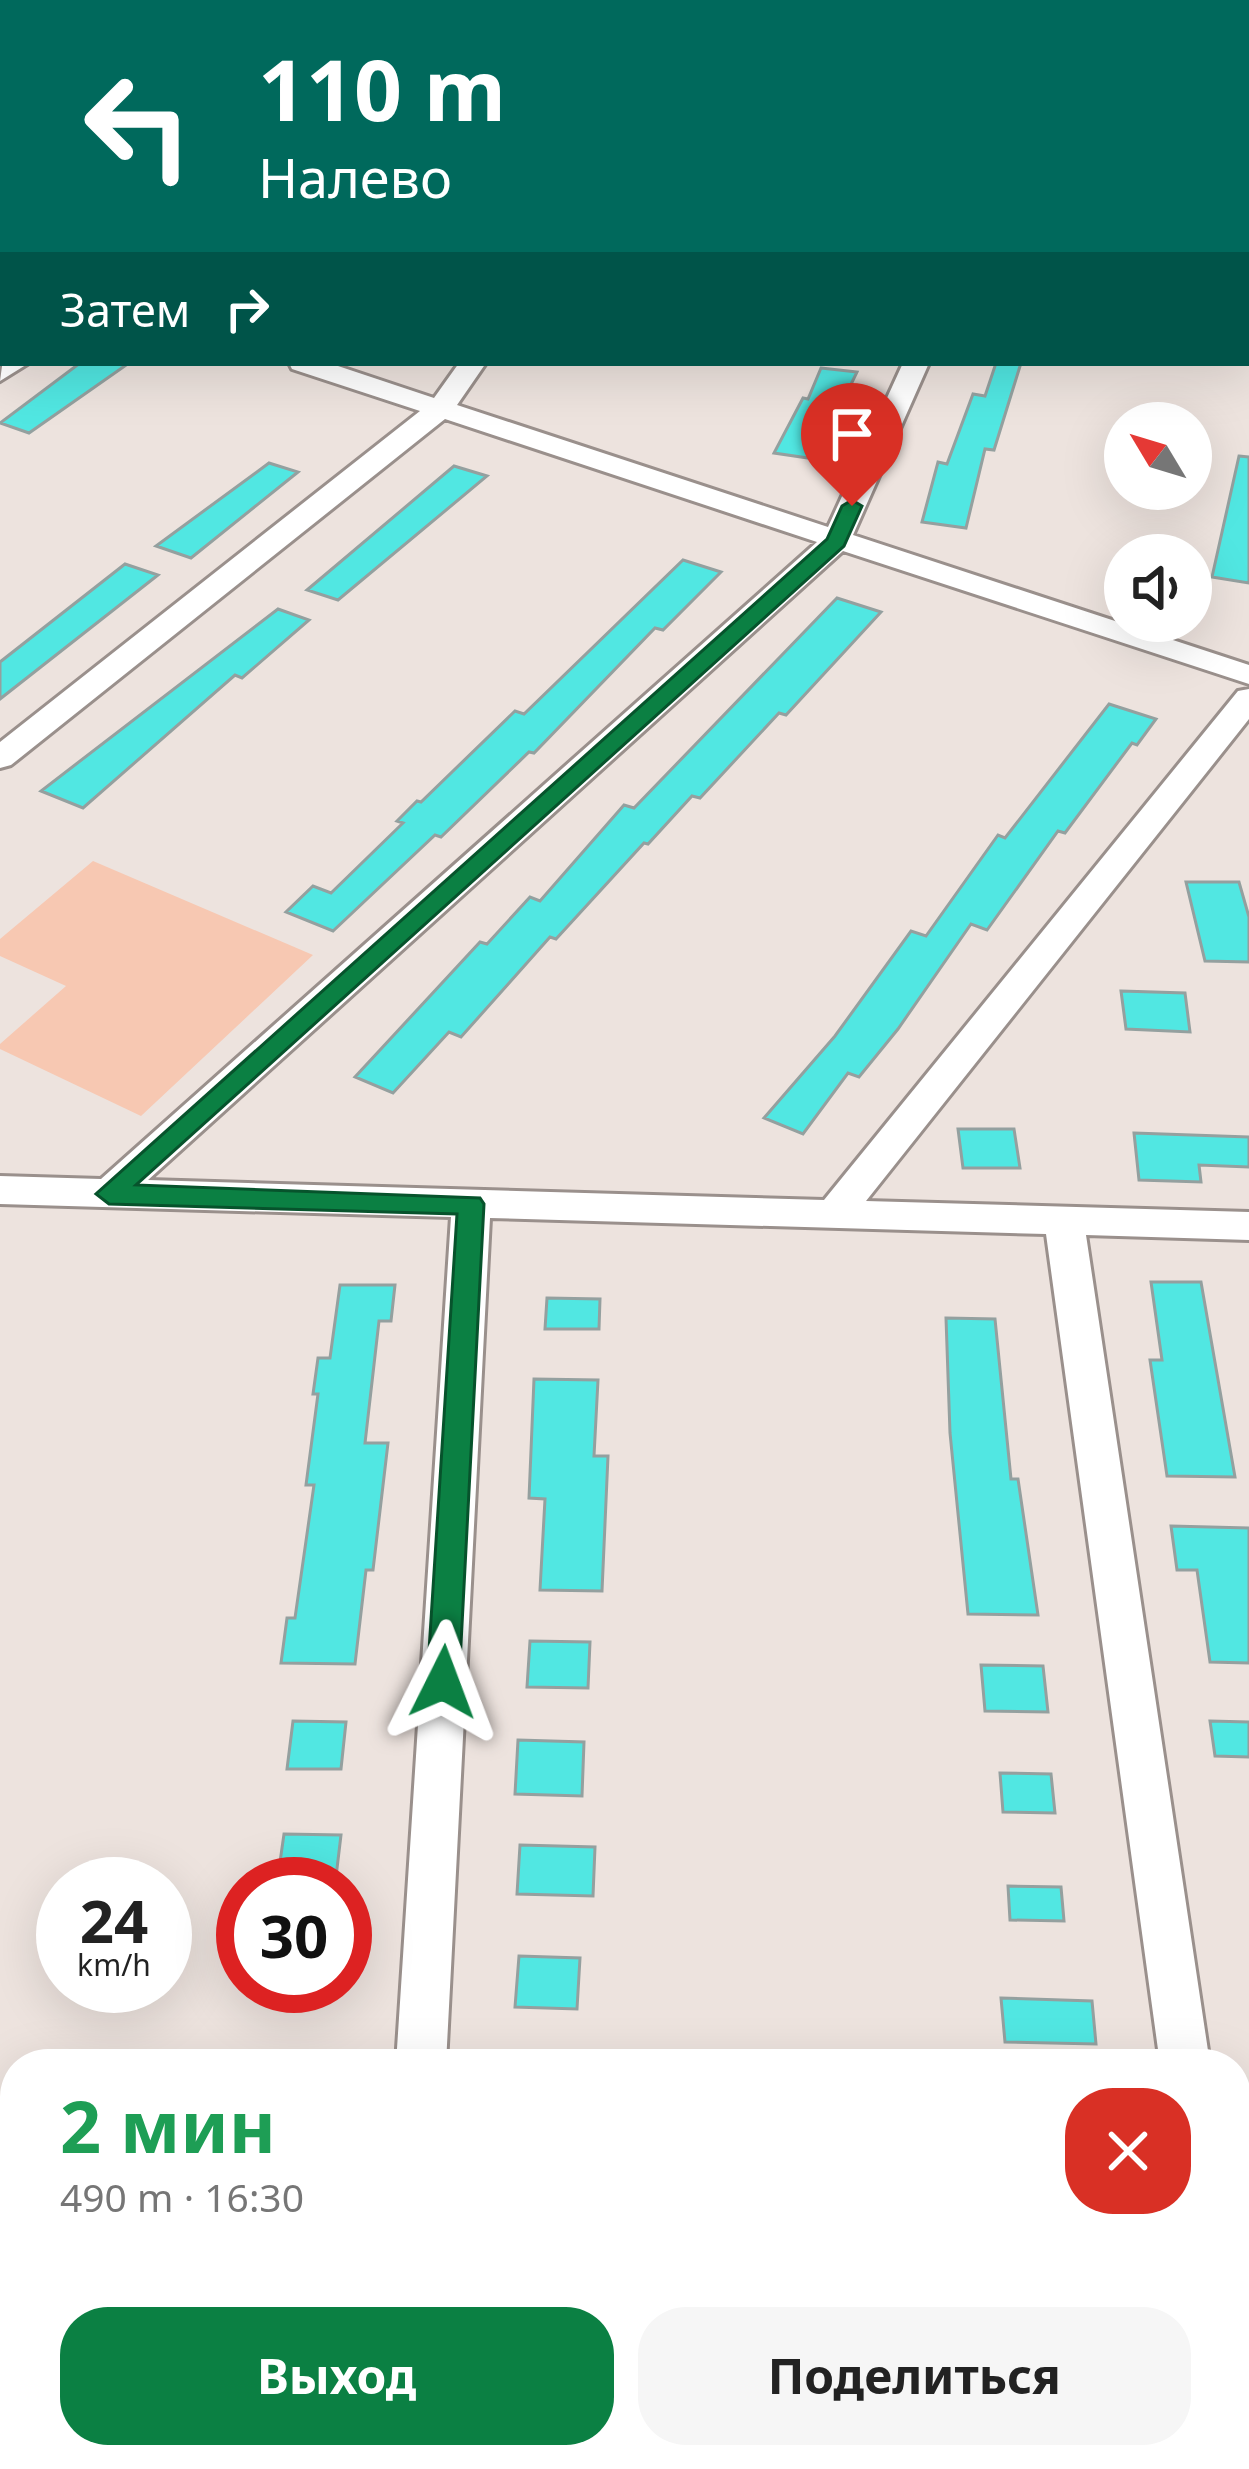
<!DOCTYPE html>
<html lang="ru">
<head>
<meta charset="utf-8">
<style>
	:root { --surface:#fff; --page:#f6f6f6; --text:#222; --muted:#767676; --accent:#0b8043 }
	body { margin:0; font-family:"Noto Sans",sans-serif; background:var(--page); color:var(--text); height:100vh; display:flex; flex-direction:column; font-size:45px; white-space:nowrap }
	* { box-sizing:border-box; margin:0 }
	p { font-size:39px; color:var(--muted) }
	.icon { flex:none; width:66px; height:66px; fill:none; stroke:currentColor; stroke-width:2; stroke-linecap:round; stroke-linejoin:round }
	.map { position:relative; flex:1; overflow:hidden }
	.side { position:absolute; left:0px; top:2049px; width:1251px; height:420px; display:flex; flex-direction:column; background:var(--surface); border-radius:48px 48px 0 0; box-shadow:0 12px 48px #0002 }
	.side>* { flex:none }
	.hud { position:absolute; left:0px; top:0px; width:1251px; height:366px; box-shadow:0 12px 48px #0002; background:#00695c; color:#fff; overflow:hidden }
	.needle { width:78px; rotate:308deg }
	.tools { position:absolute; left:1104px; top:402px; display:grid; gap:24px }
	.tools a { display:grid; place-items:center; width:108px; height:108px; border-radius:50%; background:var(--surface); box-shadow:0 12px 48px #0002; font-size:60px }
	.speed { position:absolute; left:36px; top:1857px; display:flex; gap:24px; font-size:60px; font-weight:700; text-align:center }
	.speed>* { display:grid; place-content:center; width:156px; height:156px; border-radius:50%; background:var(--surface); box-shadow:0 12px 48px #0002; line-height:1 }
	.speed small { font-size:30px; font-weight:400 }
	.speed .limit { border:18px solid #d22; background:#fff; color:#111 }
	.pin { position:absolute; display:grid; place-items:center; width:102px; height:102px; color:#fff; margin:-123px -51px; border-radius:50% 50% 50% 0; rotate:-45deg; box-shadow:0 0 12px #0007 }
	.pin .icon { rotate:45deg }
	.me { position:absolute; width:132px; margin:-66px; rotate:3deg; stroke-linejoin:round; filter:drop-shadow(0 0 9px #0008) }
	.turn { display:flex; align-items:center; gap:42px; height:252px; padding:0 60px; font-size:54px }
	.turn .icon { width:156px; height:156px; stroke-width:2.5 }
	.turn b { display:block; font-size:84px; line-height:102px }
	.then { display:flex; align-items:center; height:114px; padding:0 60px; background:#0003; gap:24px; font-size:45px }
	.round { display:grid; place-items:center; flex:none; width:126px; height:126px; border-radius:48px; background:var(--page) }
	.overview { display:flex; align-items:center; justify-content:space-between; height:204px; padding:0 60px }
	h1 { font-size:72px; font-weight:700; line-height:90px; color:#1e9e55 }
	.button { display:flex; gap:24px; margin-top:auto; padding:24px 60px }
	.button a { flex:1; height:138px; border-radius:48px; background:var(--accent); color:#fff; font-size:48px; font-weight:700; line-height:138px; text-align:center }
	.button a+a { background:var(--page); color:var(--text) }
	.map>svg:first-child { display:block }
	.green { fill:#f7c8b2 }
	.building { fill:#51e7e2; stroke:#94a09f; stroke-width:3 }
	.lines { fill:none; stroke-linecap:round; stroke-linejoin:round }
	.minor-casing { stroke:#9a908c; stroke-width:6 }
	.path { stroke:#89827e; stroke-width:4.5; stroke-dasharray:6 6; stroke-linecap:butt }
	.minor { fill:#fff; fill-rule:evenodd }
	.route { fill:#0b8043; stroke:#07532c; stroke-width:3 }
</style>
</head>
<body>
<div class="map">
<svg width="1249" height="2469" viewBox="0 0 1249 2469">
	<rect width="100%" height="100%" fill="#ede3de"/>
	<path class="green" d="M 93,861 L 313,955 L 141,1116 L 0,1049 L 0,1044 L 66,986 L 0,956 L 0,939 Z"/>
	<path class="building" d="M 80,363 L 129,363 L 29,433 L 0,423 Z
		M 996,363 L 1021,363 L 994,450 L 985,449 L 966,528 L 922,522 L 938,462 L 947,464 L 973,394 L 985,396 Z
		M 821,368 L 857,372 L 815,459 L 774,453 L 803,398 L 808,399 Z
		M 1239,456 L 1249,457 L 1249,583 L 1212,577 Z
		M 269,463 L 298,472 L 191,558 L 156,546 Z
		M 454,466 L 487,476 L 338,600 L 307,590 Z
		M 683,560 L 721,572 L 663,630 L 655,628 L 534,753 L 529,752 L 441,837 L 435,835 L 333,931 L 286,912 L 313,886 L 331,893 L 403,823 L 397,821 L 417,801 L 421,802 L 515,711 L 524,714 Z
		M 125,564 L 158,575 L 0,699 L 0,662 Z
		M 837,598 L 881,612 L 786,715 L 779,713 L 700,798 L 692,796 L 648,844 L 644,843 L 556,939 L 550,937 L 461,1037 L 449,1032 L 393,1093 L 355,1077 L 480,942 L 487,944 L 530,897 L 540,901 L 624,805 L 634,808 Z
		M 278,609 L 309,620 L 242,678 L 235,675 L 83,808 L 41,791 Z
		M 1109,704 L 1156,719 L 1137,745 L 1132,743 L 1065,833 L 1058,831 L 987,930 L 971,924 L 898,1029 L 859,1077 L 848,1073 L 803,1134 L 764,1118 L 835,1036 L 911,931 L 926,936 L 998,835 L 1005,838 Z
		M 1186,882 L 1239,882 L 1249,917 L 1249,962 L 1205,961 Z
		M 1121,991 L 1185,993 L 1190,1032 L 1126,1029 Z
		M 958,1129 L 1014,1129 L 1020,1168 L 963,1168 Z
		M 1134,1133 L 1249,1137 L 1249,1167 L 1199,1165 L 1201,1182 L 1139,1180 Z
		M 1151,1282 L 1201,1282 L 1235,1477 L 1167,1476 L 1150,1360 L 1162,1360 Z
		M 340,1285 L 395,1285 L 391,1321 L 379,1321 L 365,1443 L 388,1443 L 373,1570 L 366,1570 L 355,1664 L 281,1663 L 287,1618 L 295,1618 L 314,1485 L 306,1485 L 318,1394 L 313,1394 L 318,1358 L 330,1358 Z
		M 547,1298 L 600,1299 L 599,1329 L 545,1329 Z
		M 946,1318 L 995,1319 L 1011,1479 L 1018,1479 L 1038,1615 L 968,1614 L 950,1433 Z
		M 534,1379 L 598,1380 L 594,1456 L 608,1456 L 602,1591 L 540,1590 L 545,1499 L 529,1498 Z
		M 1171,1526 L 1249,1528 L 1249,1663 L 1210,1662 L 1197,1570 L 1177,1570 Z
		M 530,1641 L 590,1642 L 588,1688 L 527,1687 Z
		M 981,1665 L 1043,1666 L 1048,1712 L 985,1711 Z
		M 293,1721 L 346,1722 L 341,1769 L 287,1769 Z
		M 1210,1721 L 1249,1722 L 1249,1757 L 1215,1756 Z
		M 518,1740 L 584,1742 L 582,1796 L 515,1794 Z
		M 1000,1773 L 1051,1774 L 1055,1813 L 1003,1812 Z
		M 284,1834 L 341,1835 L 336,1877 L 278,1876 Z
		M 520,1845 L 595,1847 L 593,1896 L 517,1894 Z
		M 1008,1886 L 1061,1887 L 1064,1921 L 1010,1920 Z
		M 519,1956 L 580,1958 L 577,2009 L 515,2007 Z
		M 1001,1998 L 1092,2001 L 1096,2044 L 1005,2042 Z"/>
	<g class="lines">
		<defs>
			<path id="minor" d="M 197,0 L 223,0 L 195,3 Z
				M 1089,0 L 1113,0 L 1087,3 Z
				M 1143,0 L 1194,0 L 1141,3 Z
				M 1248,23 L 1249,23 L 1249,37 L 1248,37 Z
				M 0,31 L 3,32 L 3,46 L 0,45 Z
				M 3,97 L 3,112 L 0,113 L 0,98 Z
				M 1248,149 L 1249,149 L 1249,163 L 1248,163 Z
				M 0,242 L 3,243 L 3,261 L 0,260 Z
				M 3,283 L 3,300 L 0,301 L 0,284 Z
				M 3,359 L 3,363 L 29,363 L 0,381 Z
				M 289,363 L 329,363 L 434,398 L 459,363 L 486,363 L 457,405 L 828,527 L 903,363 L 929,363 L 853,535 L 1249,665 L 1249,684 L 843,551 L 148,1180 L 824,1200 L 1238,691 L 1249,689 L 1249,719 L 866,1201 L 1249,1212 L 1249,1240 L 1086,1235 L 1210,2064 L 1160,2064 L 1046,1234 L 490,1218 L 446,2064 L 396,2064 L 451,1217 L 0,1204 L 0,1176 L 101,1179 L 817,542 L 445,419 L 11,765 L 0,768 L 0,742 L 420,411 L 292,369 Z
				M 1236,2392 L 1249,2398 L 1249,2469 L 1215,2469 L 1213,2454 L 1236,2454 Z
				M 371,2454 L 427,2454 L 426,2469 L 370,2469 Z"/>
		</defs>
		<use href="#minor" class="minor-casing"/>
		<path class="path" d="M 156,3 L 162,0
			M 259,3 L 265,0"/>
		<use href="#minor" class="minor"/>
	</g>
	<path class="route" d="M 852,500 L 862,506 L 844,546 L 136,1185 L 480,1198 L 484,1204 L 459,1682 L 454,1692 L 443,1696 L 432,1692 L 427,1682 L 457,1214 L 109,1204 L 96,1194 L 827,539 L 842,506 Z"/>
</svg>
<div class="tools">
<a><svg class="needle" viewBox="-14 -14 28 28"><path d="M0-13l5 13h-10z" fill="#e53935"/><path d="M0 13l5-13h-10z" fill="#767676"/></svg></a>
<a><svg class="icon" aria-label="sound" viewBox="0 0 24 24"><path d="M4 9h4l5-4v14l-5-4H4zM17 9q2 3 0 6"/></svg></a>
</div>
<div class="speed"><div>24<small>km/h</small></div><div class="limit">30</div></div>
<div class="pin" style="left:852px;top:506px;background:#d93025"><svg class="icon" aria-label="arrive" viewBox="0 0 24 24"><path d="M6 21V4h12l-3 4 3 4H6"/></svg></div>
<svg class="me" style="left:443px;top:1682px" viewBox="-20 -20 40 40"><path d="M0-17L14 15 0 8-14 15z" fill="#0b8043" stroke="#fff" stroke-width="4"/></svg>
<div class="hud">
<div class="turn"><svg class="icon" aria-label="left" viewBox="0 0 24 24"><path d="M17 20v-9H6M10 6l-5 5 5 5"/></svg><div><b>110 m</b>Налево</div></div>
<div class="then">Затем<svg class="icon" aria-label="right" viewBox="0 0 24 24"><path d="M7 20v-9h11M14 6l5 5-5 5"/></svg></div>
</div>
<section class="side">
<div class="overview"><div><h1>2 мин</h1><p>490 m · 16:30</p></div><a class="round" style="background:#d93025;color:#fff"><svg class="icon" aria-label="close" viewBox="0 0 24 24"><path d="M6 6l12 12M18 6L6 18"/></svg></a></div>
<div class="button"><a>Выход</a><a>Поделиться</a></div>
</section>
</div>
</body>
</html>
